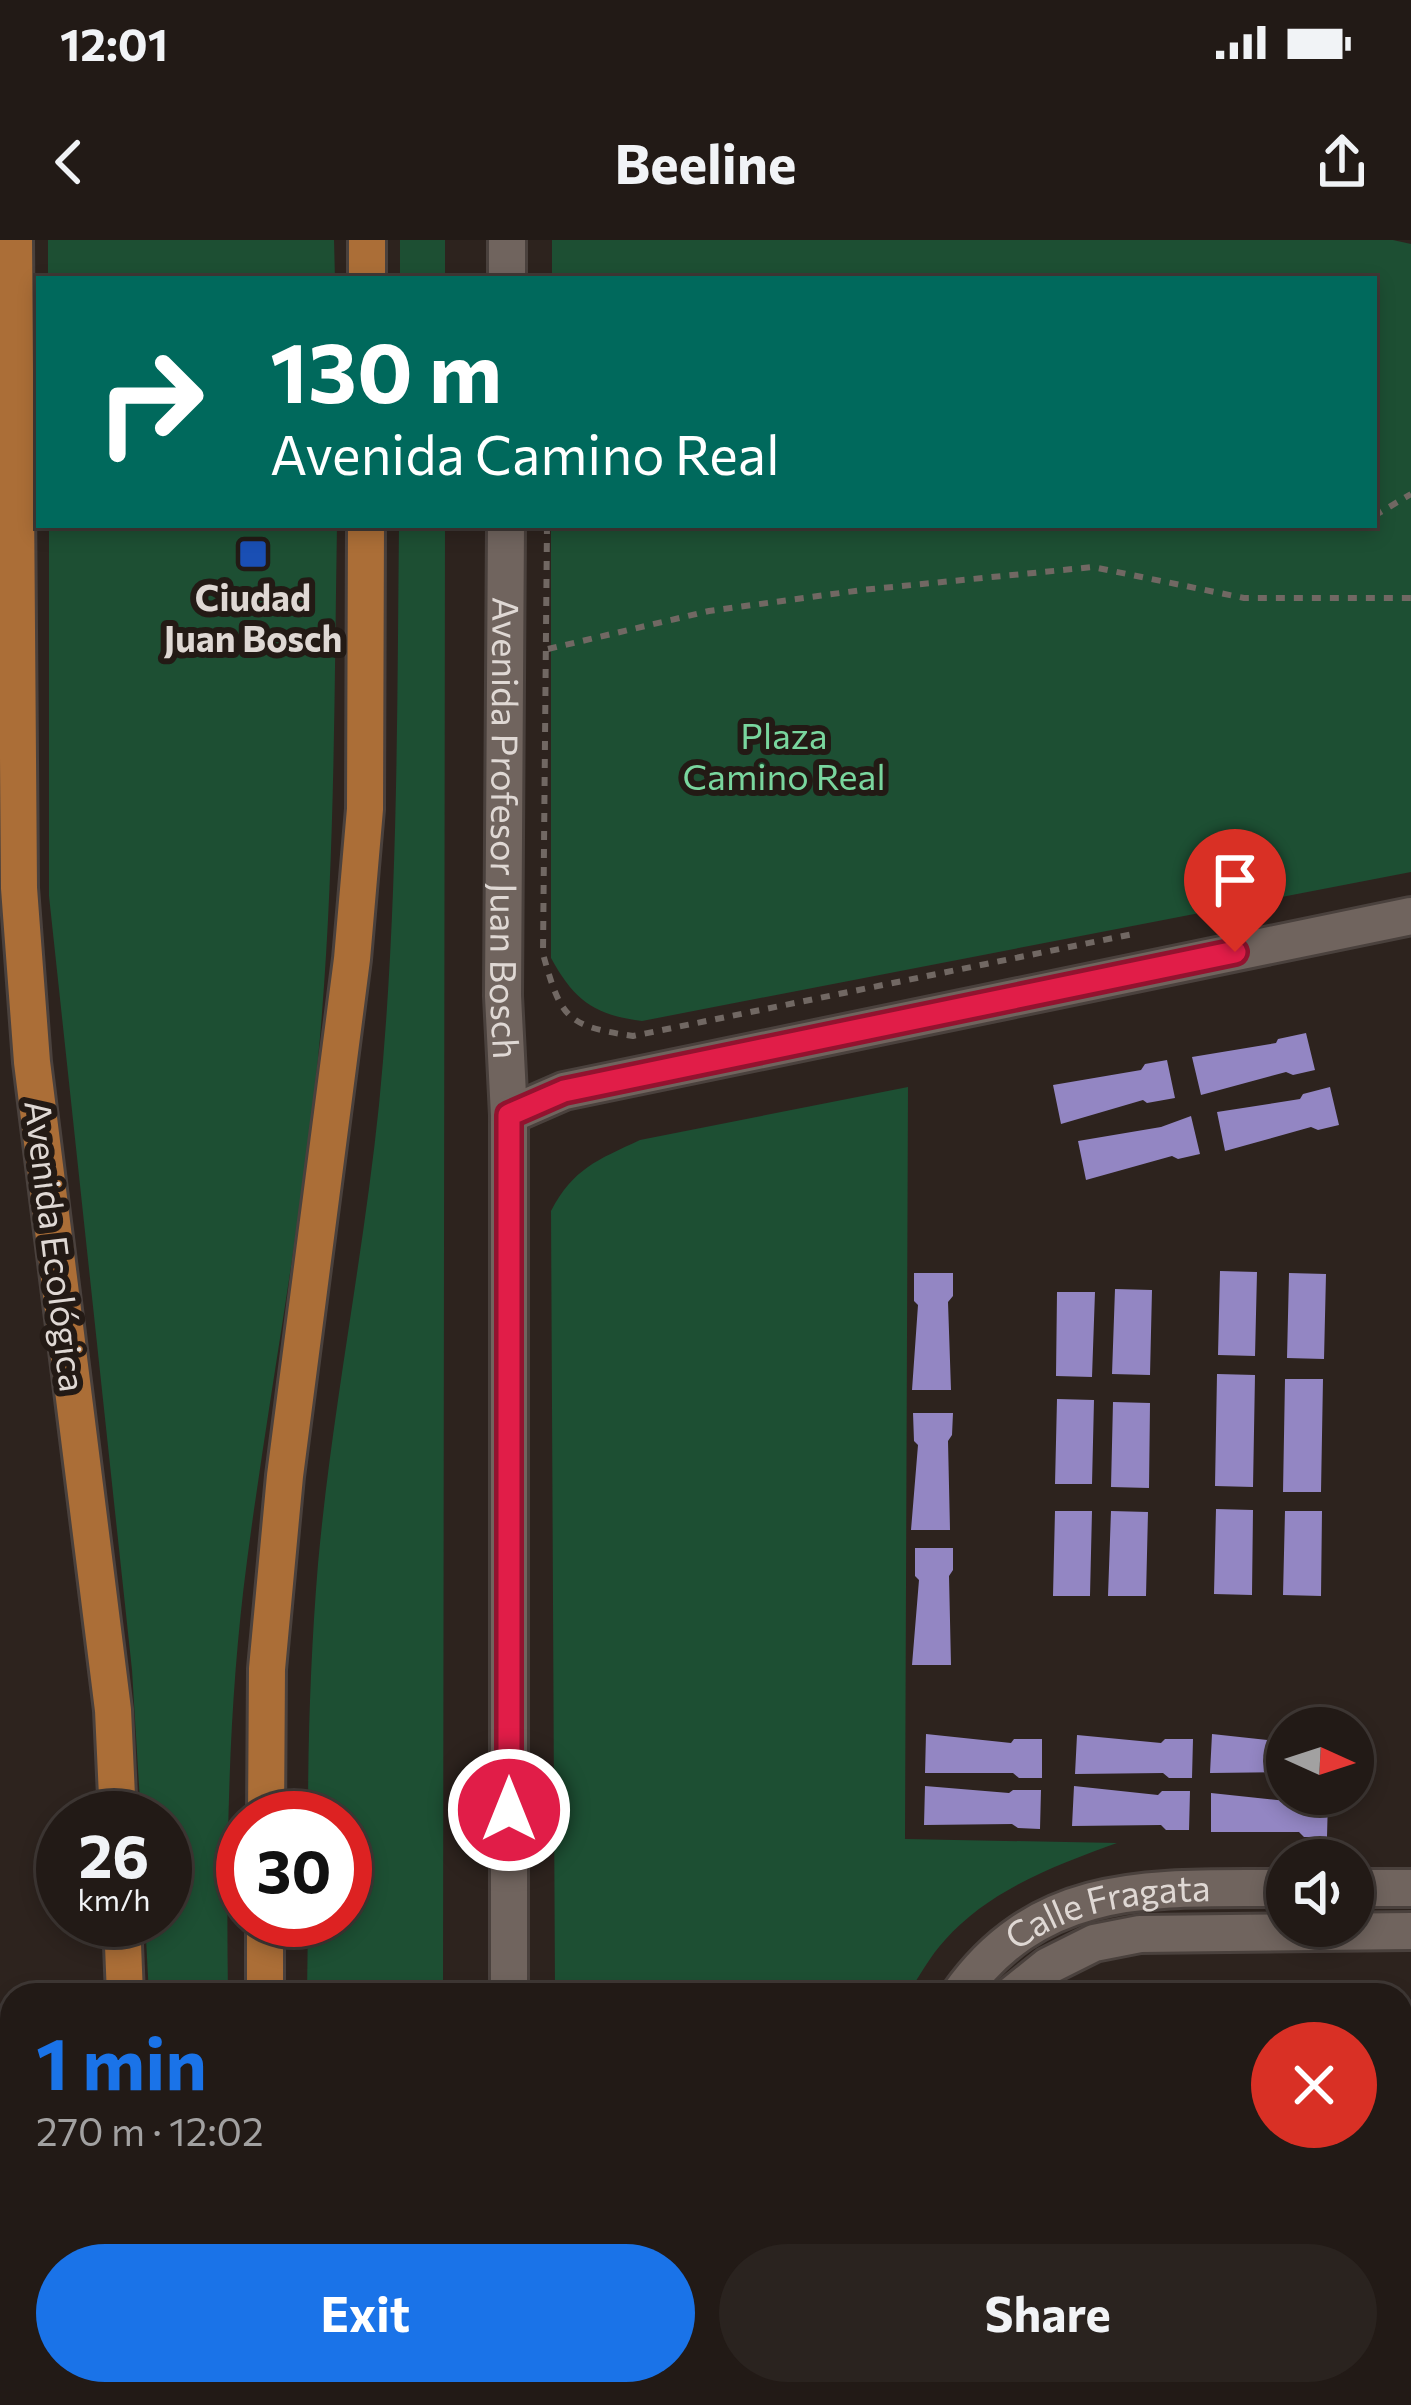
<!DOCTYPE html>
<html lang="en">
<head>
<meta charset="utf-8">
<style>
	:root { --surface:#221a16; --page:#2a231f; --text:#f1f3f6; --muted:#a2a1a1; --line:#3f3835; --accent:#1a73e8 }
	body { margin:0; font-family:Commissioner,sans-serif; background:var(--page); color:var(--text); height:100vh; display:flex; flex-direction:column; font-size:45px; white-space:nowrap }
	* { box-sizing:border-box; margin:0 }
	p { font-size:39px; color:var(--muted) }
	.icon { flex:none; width:66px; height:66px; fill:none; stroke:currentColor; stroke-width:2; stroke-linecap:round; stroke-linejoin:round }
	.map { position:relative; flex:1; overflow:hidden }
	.panel { position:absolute; left:0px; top:1743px; width:1413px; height:423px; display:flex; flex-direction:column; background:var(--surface); border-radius:36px 36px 0 0; box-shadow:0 6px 18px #0003,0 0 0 3px var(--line) }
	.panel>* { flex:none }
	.banner { position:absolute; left:36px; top:36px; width:1341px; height:252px; border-radius:0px; box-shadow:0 6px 18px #0003,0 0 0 3px var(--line); background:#00695c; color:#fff; overflow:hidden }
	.needle { width:78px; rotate:93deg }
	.fabs { position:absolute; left:1266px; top:1467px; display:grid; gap:24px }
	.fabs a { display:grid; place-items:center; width:108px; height:108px; border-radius:50%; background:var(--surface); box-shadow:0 6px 18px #0003,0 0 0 3px var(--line); font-size:60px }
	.speed { position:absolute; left:36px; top:1551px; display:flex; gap:24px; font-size:60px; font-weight:700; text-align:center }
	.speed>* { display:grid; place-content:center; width:156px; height:156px; border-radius:50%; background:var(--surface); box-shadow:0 6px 18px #0003,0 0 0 3px var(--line); line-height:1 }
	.speed small { font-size:30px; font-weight:400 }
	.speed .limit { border:18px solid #d22; background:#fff; color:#111 }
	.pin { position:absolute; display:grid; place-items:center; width:102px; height:102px; color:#fff; margin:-123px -51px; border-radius:50% 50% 50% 0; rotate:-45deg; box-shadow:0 0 12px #0007 }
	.pin .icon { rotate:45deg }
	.me { position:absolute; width:132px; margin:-66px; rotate:0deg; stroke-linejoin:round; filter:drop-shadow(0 0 9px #0008) }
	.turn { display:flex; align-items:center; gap:42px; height:252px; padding:0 36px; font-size:54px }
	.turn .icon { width:156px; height:156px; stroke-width:2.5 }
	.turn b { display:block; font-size:84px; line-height:102px }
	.round { display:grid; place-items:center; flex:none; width:126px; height:126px; border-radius:63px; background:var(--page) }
	.overview { display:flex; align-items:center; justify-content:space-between; height:204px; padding:0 36px }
	h1 { font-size:72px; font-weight:700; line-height:90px; color:var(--accent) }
	.button { display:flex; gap:24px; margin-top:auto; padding:24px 36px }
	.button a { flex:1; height:138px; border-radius:72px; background:var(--accent); color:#fff; font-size:48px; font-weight:700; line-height:138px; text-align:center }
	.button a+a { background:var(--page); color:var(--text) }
	.status { display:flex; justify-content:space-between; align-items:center; height:84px; padding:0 60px; background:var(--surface); direction:ltr }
	.status svg { height:33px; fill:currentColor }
	header { display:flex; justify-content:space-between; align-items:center; height:156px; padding:0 36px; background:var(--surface); font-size:54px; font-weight:700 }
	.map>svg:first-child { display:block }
	.green { fill:#1d4f33 }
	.building { fill:#9386c3 }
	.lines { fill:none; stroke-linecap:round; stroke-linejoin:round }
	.minor-casing { stroke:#4a413d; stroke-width:42 }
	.primary-casing { stroke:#4a413d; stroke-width:42 }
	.path { stroke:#716863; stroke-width:6; stroke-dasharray:9 9; stroke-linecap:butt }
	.minor { stroke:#70645e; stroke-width:36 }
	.primary { stroke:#ab6e37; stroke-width:36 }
	.route-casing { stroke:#92132f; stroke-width:30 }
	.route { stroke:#e11d48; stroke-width:21 }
	.transit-dot { fill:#1a4fb4; stroke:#231a15; stroke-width:4.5 }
	.labels { text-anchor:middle; stroke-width:12; stroke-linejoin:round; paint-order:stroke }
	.poi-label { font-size:36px; font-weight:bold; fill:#dfd8d4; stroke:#231a15 }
	.park-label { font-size:36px; fill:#79d69e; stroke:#231a15 }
	.street-label { font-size:36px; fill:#dfd8d4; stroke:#231a15 }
</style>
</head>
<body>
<div class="status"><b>12:01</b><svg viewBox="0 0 49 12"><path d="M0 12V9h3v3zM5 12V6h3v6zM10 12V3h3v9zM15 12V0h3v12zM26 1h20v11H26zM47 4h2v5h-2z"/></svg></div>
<header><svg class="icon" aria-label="back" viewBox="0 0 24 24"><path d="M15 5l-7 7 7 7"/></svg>Beeline<svg class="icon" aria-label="share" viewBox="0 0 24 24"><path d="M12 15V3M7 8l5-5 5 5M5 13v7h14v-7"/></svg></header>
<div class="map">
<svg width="1411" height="2165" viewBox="0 0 1411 2165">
	<rect width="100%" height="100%" fill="#2d231e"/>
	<path class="green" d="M 48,0 L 334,0 L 335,39 L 48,39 Z
		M 400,0 L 445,0 L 445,39 L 400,39 Z
		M 552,0 L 1393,0 L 1411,4 L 1411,632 L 642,781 C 594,775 574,760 551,718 L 551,285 L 1374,285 L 1374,39 L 552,39 Z
		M 49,285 L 337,285 C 334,463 335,641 318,819 C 301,987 269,1153 247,1321 C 228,1463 226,1612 228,1755 L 149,1755 L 145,1680 L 165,1680 L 165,1578 L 141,1578 L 132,1430 L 49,656 Z
		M 399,285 L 445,285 L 443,1755 L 307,1755 L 308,1680 L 345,1680 L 345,1578 L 308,1578 C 308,1493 311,1409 318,1324 C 332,1170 363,1019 379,865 C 398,672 397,479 399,285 Z
		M 908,847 L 905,1599 L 1117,1603 C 1056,1625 989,1650 945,1700 C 930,1716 919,1737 907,1755 L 555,1755 L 551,971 C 573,929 597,920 640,900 Z"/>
	<path class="building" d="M 1306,793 L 1315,830 L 1293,835 L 1286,832 L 1201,855 L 1192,817 L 1276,803 L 1278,799 Z
		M 1167,820 L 1175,858 L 1147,863 L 1143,860 L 1061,884 L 1053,845 L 1141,830 L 1145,824 Z
		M 1330,847 L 1339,885 L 1318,890 L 1311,887 L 1225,911 L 1217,872 L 1300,859 L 1303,854 Z
		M 1191,876 L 1200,914 L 1178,919 L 1172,916 L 1086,940 L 1078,901 L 1161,887 Z
		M 1220,1031 L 1257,1032 L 1255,1116 L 1218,1115 Z
		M 914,1033 L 953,1033 L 953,1056 L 948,1062 L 951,1150 L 912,1150 L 918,1065 L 914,1061 Z
		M 1289,1033 L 1326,1034 L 1324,1119 L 1287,1118 Z
		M 1115,1049 L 1152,1050 L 1150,1135 L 1112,1134 Z
		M 1057,1052 L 1095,1052 L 1092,1137 L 1056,1136 Z
		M 1217,1134 L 1255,1135 L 1253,1247 L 1215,1246 Z
		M 1285,1139 L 1323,1139 L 1321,1252 L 1283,1252 Z
		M 1057,1159 L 1094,1160 L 1092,1244 L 1055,1244 Z
		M 1113,1162 L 1150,1163 L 1149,1248 L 1111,1247 Z
		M 913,1173 L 953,1173 L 952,1195 L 948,1201 L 950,1290 L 911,1290 L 918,1205 L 914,1201 Z
		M 1216,1269 L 1253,1270 L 1252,1355 L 1214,1354 Z
		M 1055,1271 L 1092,1271 L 1090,1356 L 1053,1356 Z
		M 1111,1271 L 1148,1272 L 1146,1356 L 1108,1356 Z
		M 1285,1271 L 1322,1271 L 1321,1356 L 1283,1355 Z
		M 915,1308 L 953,1308 L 953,1330 L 949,1336 L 951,1425 L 912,1425 L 919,1340 L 915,1336 Z
		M 926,1494 L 1011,1503 L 1014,1499 L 1042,1499 L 1042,1538 L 1019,1538 L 1013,1533 L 925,1533 Z
		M 1212,1494 L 1287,1502 L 1287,1532 L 1210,1533 Z
		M 1077,1495 L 1161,1503 L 1165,1499 L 1193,1499 L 1192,1538 L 1169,1538 L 1163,1533 L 1075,1534 Z
		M 925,1546 L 1009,1553 L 1013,1550 L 1041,1550 L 1040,1589 L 1018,1588 L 1012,1584 L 924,1585 Z
		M 1074,1546 L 1158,1555 L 1162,1551 L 1190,1551 L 1189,1590 L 1166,1590 L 1161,1585 L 1072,1586 Z
		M 1211,1553 L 1296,1562 L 1300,1558 L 1328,1558 L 1327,1597 L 1304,1597 L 1299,1592 L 1211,1592 Z
		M 1401,1830 L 1411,1830 L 1411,2027 L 1401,2027 Z"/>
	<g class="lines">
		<defs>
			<g id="minor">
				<path d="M 507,39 L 507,0"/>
				<path id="s1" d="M 506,285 L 503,756 L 509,875 L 509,1755"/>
				<path d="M 509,875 L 564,851 L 1411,676"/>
				<path d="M 1353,1648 L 1411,1648"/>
				<path id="s2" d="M 959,1755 C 1042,1637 1159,1649 1287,1648"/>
				<path d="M 1012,1755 L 1048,1726 L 1094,1703 L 1140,1694 L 1411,1691"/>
				<path d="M 510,2154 L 510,2165"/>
				<path d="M 909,2154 L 910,2165"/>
				<path d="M 953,2154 L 953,2165"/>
			</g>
			<path id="primary" d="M 14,0 L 19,648 L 32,822 L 113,1470 L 118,1578
				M 367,39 L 367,0
				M 266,1578 L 267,1429 L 285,1236 L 352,719 L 365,569 L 366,285
				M 122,1680 L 125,1755
				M 265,1755 L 265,1680
				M 123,2165 L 123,2154
				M 262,2165 L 262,2154"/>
		</defs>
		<use href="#minor" class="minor-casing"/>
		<use href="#primary" class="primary-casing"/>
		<path class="path" d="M 1374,276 L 1411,254
			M 547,285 L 543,714 C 561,778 566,786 633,796 L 1133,694
			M 1189,285 L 1359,285
			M 548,409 L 709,371 L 862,350 L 1093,327 L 1244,358 L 1411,358"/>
		<use href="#minor" class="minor"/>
		<use href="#primary" class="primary"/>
	</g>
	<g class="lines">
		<defs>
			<path id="route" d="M 509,1570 L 509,875 L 564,851 L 1235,712"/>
		</defs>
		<use href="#route" class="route-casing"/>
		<use href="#route" class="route"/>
	</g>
	<rect class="transit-dot" x="238" y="299" width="30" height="30" rx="6"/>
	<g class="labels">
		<g class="poi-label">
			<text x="253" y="371">Ciudad<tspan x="253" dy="41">Juan Bosch</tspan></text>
		</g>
		<g class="park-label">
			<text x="784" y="509">Plaza<tspan x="784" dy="41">Camino Real</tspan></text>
		</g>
		<g class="street-label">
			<text dy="13" stroke="none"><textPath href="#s1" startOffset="303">Avenida Profesor Juan Bosch</textPath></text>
			<text transform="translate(55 1006) rotate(83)" y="13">Avenida Ecológica</text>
			<text dy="13" stroke="none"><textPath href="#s2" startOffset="180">Calle Fragata</textPath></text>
		</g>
	</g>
</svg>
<div class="fabs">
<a><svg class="needle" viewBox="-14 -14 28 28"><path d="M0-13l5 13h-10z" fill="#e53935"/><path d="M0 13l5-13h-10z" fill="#a2a1a1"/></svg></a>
<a><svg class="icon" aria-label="sound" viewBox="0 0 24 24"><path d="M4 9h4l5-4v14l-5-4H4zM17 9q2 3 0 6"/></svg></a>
</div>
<div class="speed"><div>26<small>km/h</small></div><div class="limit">30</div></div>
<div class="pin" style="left:1235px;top:712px;background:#d93025"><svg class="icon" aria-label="arrive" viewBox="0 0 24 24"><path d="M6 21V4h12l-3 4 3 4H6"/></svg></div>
<svg class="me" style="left:509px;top:1570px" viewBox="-20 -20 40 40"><circle r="17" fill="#e11d48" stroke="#fff" stroke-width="3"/><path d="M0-11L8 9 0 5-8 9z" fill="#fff"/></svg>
<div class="banner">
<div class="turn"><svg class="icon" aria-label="right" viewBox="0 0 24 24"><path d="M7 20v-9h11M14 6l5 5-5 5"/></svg><div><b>130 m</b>Avenida Camino Real</div></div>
</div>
<section class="panel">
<div class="overview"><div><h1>1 min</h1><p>270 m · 12:02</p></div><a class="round" style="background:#d93025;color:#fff"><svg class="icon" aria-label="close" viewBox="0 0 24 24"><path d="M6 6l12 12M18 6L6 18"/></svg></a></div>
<div class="button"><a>Exit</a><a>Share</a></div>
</section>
</div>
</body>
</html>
